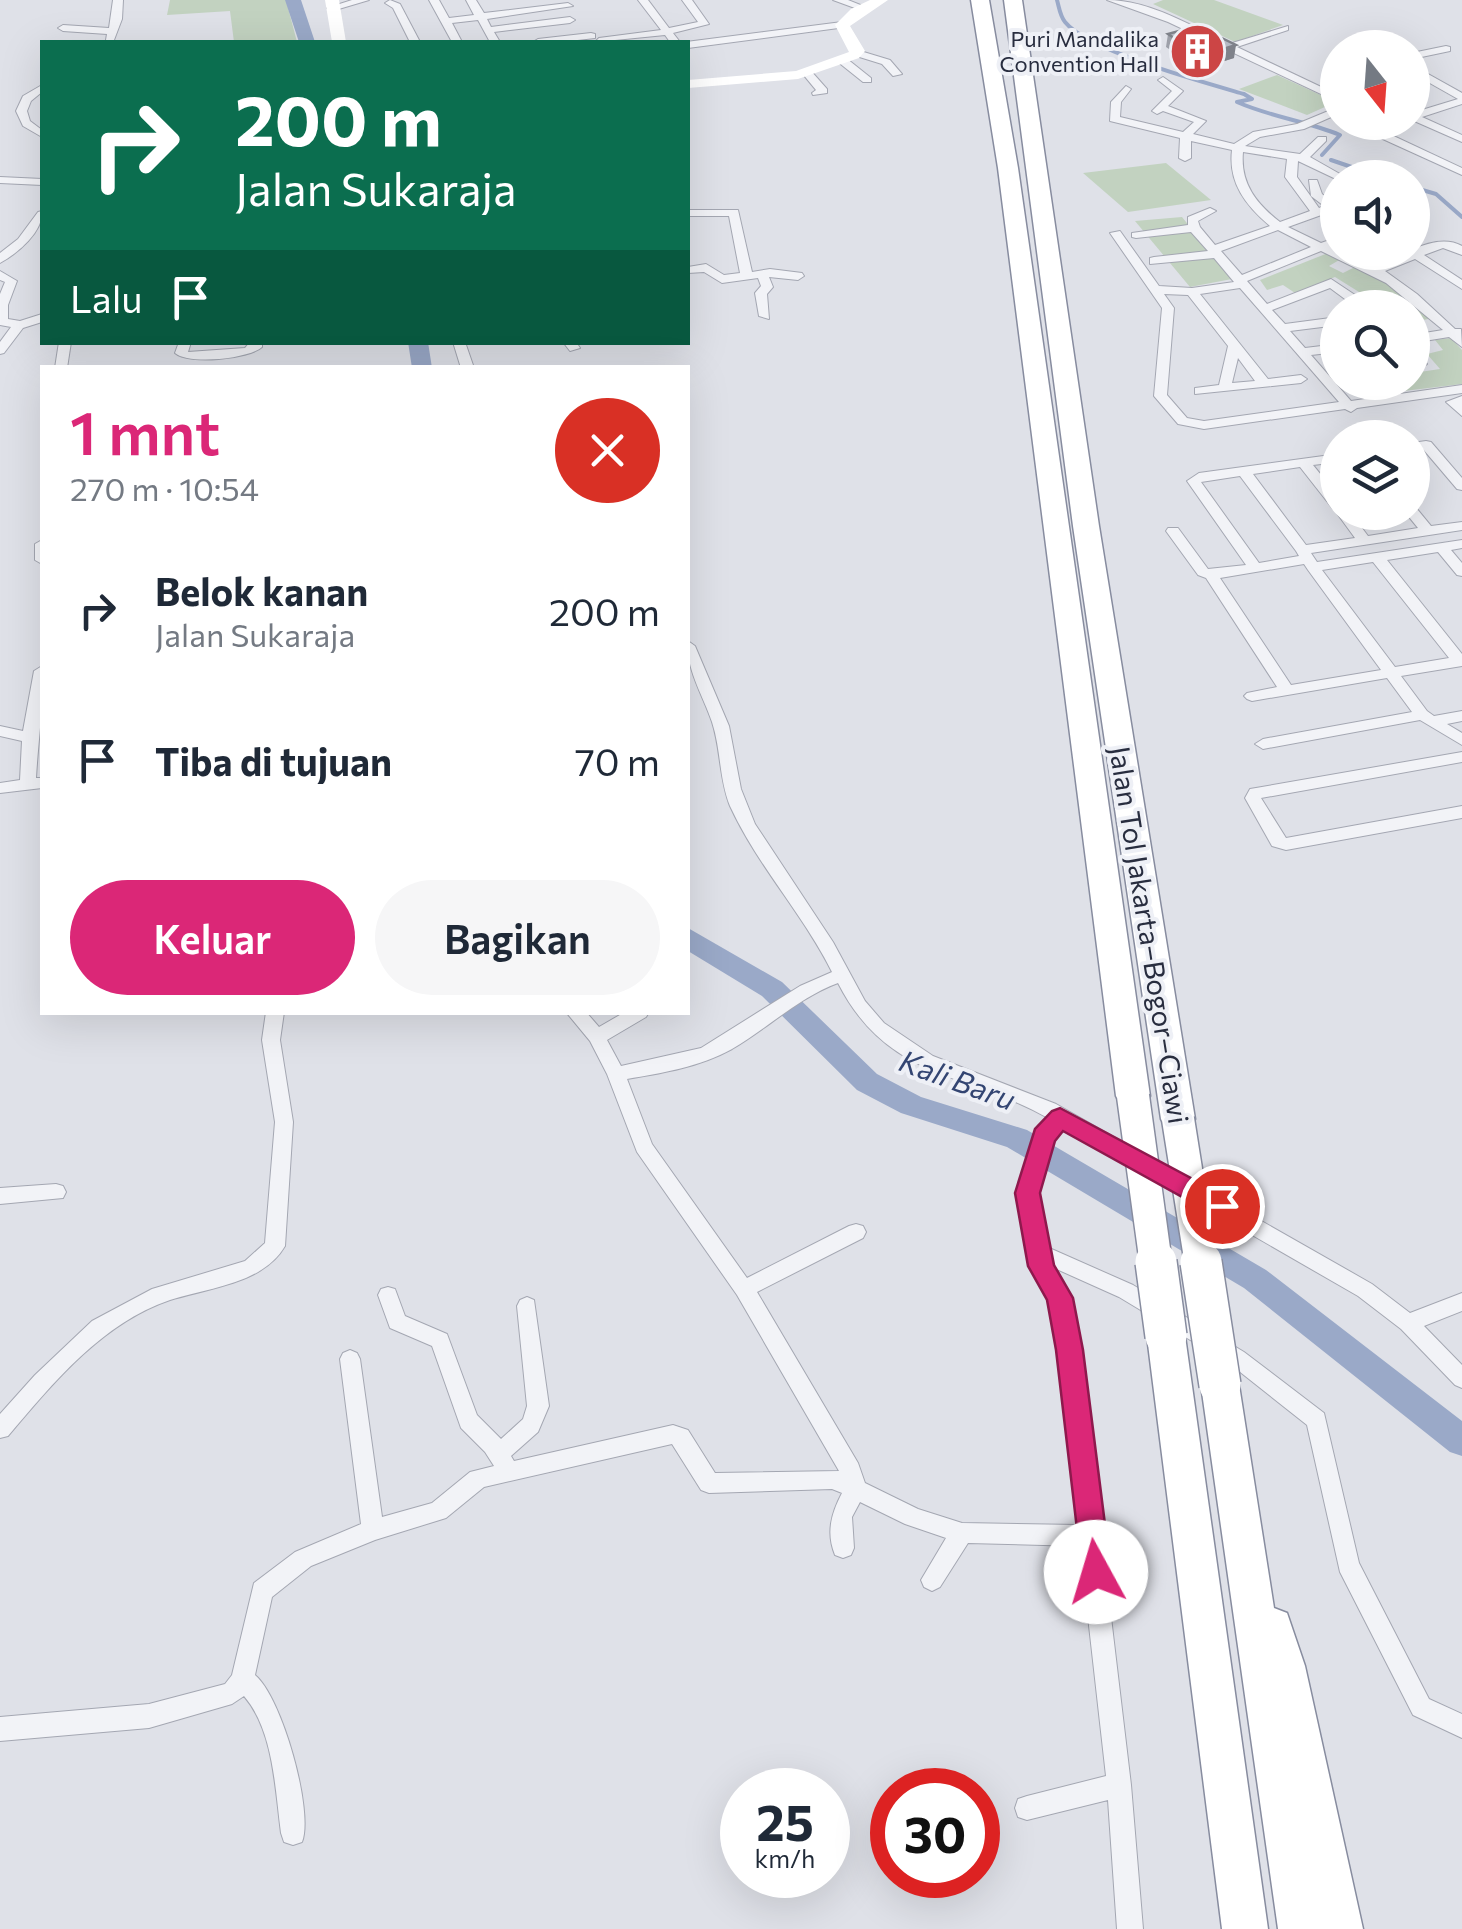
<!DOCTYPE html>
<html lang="id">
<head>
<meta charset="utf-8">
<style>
	:root { --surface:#fff; --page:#f6f6f7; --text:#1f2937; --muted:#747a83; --accent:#db2777 }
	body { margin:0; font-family:Commissioner,sans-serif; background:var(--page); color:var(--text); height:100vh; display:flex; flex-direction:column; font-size:38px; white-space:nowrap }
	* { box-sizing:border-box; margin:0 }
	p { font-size:32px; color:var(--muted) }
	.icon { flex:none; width:55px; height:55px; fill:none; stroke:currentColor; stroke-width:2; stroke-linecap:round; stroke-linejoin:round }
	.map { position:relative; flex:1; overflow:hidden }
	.sheet { position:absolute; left:40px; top:365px; width:650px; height:650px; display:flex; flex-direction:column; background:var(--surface); border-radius:0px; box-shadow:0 10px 40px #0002 }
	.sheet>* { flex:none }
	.hud { position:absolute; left:40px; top:40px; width:650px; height:305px; border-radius:0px; box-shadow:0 10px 40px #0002; background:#0b6e4f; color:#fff; overflow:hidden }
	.needle { width:65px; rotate:163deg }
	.fabs { position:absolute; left:1320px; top:30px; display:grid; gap:20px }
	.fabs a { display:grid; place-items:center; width:110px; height:110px; border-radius:50%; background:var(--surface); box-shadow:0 10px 40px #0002; font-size:50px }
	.speed { position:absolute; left:720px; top:1768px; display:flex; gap:20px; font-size:50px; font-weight:700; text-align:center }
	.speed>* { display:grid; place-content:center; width:130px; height:130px; border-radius:50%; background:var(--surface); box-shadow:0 10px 40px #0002; line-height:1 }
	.speed small { font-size:25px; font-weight:400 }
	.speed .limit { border:15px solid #d22; background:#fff; color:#111 }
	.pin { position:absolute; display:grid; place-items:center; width:85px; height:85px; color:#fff; margin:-42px; border:5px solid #fff; border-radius:50%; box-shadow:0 2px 10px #0007 }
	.me { position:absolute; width:110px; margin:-55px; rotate:354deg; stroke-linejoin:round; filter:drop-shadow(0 0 8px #0008) }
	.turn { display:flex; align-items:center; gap:35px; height:210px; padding:0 30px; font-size:45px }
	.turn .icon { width:130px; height:130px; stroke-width:2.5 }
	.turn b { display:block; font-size:70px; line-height:85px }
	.then { display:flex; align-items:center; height:95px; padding:0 30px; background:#0003; gap:20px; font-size:38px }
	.round { display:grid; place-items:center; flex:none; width:105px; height:105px; border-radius:52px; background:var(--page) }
	.headline { display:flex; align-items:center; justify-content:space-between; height:170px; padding:0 30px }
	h1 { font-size:60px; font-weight:600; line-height:75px; color:var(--accent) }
	.button { display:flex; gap:20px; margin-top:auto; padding:20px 30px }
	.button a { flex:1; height:115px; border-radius:60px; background:var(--accent); color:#fff; font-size:40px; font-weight:600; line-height:115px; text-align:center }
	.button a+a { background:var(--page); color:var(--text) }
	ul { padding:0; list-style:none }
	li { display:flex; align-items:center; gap:30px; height:150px; padding:0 30px }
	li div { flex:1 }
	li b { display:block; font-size:38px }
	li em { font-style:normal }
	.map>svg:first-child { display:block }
	.green { fill:#c2d2c0 }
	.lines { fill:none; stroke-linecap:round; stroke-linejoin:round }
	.stream { stroke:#9aa9c8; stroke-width:4 }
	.river { fill:#9aa9c8; fill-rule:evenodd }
	.street-casing { stroke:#a4a7b2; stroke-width:2 }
	.highway-casing { stroke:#878c9f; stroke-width:3 }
	.street { fill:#f2f3f7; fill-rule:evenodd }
	.secondary { fill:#fff; fill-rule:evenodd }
	.highway { fill:#fff; fill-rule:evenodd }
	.highway-bridge-far1-casing { stroke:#878c9f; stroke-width:35; stroke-linecap:butt }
	.highway-bridge-casing { stroke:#878c9f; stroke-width:44; stroke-linecap:butt }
	.highway-bridge-far1 { stroke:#fff; stroke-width:32 }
	.highway-bridge { stroke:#fff; stroke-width:41 }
	.wall { fill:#9da0a9 }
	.shaded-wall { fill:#7f828a }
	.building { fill:#b6bac5; stroke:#7f828a; stroke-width:2.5 }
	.route { fill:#db2777; stroke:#8e194d; stroke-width:2.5 }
	.labels { text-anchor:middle; stroke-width:8; stroke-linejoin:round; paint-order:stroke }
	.far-poi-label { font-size:22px; fill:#282d3f; stroke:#eef0f6; text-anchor:end }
	.street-label { font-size:28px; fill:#282d3f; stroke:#eef0f6 }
	.water-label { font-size:30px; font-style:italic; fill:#334572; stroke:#eef0f6 }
</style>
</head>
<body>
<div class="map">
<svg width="1462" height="1929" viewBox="0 0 1462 1929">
	<rect width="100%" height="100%" fill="#dfe1e8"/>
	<path class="green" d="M 170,0 L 286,0 L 297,42 L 234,42 L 230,11 L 167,15 Z
		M 1163,0 L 1214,0 L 1283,25 L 1235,42 L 1153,4 Z
		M 1277,75 L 1336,102 L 1307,115 L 1239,89 Z
		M 1166,163 L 1211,200 L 1128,212 L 1083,173 Z
		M 1182,217 L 1232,279 L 1190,287 L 1135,221 Z
		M 1328,253 L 1341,259 L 1329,266 L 1343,273 L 1359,265 L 1377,274 L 1434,318 L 1417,321 L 1412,308 L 1383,307 L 1335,277 L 1295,293 L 1283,285 L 1267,290 L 1260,280 Z
		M 1451,338 L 1462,350 L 1462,384 L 1362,396 L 1345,383 L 1412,382 L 1413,373 L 1440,369 L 1427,354 L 1443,350 L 1435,340 Z"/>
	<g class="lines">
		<path class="stream" d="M 1057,0 C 1059,7 1060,16 1065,22 C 1088,51 1206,83 1244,94 L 1252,99 L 1237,102 C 1271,117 1306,121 1340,135 L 1322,155
			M 1331,160 L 1384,178
			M 1412,187 L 1436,194 L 1462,217"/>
		<path class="river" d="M 285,0 L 301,0 L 315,42 L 299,42 Z
			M 408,342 L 428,342 L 432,368 L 412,368 Z
			M 688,928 L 782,982 L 877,1074 L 921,1097 L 1027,1130 L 1266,1270 L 1462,1421 L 1462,1456 L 1450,1452 L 1244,1288 L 1007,1147 L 901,1113 L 857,1090 L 762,996 L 688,951 Z"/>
		<defs>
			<path id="street" d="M 113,0 L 123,0 L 122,19 L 114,40 L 106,40 L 107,34 L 63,31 L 58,28 L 63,25 L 109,28 Z
				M 352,0 L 369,0 L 332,11 L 327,8 Z
				M 390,0 L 400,4 L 420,42 L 410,42 L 393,8 L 385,3 Z
				M 429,0 L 439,0 L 449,18 L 474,15 L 466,0 L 476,0 L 484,13 L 568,3 L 573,6 L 487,19 L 491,27 L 570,17 L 575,20 L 570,23 L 494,32 L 500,42 L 490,42 L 478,20 L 452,23 L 462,42 L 452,42 Z
				M 638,0 L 648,0 L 669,28 L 698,22 L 682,0 L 692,0 L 709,24 L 673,33 L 680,42 L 670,42 L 665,35 L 595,42 L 599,38 L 661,30 Z
				M 833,0 L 848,0 L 868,8 L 863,11 Z
				M 1107,0 C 1149,0 1192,26 1229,44 L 1288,26 L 1288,30 L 1237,47 L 1338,95 L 1338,102 L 1168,22 Z
				M 842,22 L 846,23 L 846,27 L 688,48 L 686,42 Z
				M 591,33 L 595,34 L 595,38 L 560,42 L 533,42 L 538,39 Z
				M 1446,46 L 1450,47 L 1450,51 L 1412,59 L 1412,53 Z
				M 857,50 L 890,60 L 902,74 L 893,76 L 882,64 L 853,55 L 853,51 Z
				M 838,58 L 846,58 L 871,78 L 871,82 L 863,82 L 838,62 Z
				M 1412,65 L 1462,93 L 1462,104 L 1422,117 L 1462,135 L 1462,142 L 1412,120 L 1412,113 L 1458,99 L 1412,73 Z
				M 803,71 L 811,71 L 827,89 L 827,93 L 813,95 L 812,93 L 816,90 L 802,73 Z
				M 1163,77 L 1183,91 L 1168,106 L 1206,121 L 1193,134 L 1234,144 L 1253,132 L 1297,124 L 1338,107 L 1338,114 L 1304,129 L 1260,137 L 1245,146 L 1300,154 L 1318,137 L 1326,137 L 1326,141 L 1310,157 L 1347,178 L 1338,178 L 1338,180 L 1298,161 L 1297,177 L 1319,208 L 1324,206 L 1311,196 L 1309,180 L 1317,180 L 1322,194 L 1334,203 L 1338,202 L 1338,209 L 1288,227 L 1321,243 L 1338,237 L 1338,244 L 1331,247 L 1338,249 L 1338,252 L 1345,252 L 1376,267 C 1400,257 1436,231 1462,246 L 1462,255 L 1443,248 L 1424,255 L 1462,280 L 1462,289 L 1415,259 L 1385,271 L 1417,294 L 1455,329 L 1461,329 L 1462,347 L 1449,337 L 1412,343 L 1412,335 L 1443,330 L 1386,283 L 1321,251 L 1247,281 L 1267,304 L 1331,279 L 1370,305 L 1372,308 L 1357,308 L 1330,288 L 1272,310 L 1285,324 L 1338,317 L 1338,325 L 1290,331 L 1305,348 L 1338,344 L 1338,352 L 1311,355 L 1351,401 L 1462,385 L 1462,393 L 1357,408 L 1351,412 L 1345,409 L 1204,429 L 1178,424 L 1154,396 L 1162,308 L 1110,233 L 1120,231 L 1159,286 L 1192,288 L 1234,282 L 1214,258 L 1150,264 L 1150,258 L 1154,257 L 1208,251 L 1191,232 L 1136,238 L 1132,237 L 1132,233 L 1188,225 L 1188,217 L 1210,208 L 1216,211 L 1198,221 L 1200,227 L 1215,245 L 1270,226 C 1246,206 1228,183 1232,150 L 1191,141 L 1191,158 L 1185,161 L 1179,158 L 1180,138 L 1110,121 L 1111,102 L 1126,86 L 1131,89 L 1121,102 L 1120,117 L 1183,132 L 1194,122 L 1163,111 L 1157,114 L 1152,111 L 1172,91 L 1158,80 ZM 1243,152 L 1287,159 L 1285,177 L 1310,211 L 1280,222 C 1257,204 1240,184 1243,152 ZM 1278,230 L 1311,247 L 1242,275 L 1221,251 ZM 1240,288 L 1339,402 L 1204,421 L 1187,418 L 1167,395 L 1174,308 L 1164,294 L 1188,295 L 1228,346 L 1219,385 L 1195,388 L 1195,394 L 1301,383 L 1307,379 L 1301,375 L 1268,379 L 1200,294 ZM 1238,358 L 1255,381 L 1232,383 Z
				M 42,85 L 42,92 L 31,101 L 27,111 L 30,121 L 42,130 L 42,137 L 23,126 L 16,111 L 23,96 Z
				M 1381,122 L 1392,122 L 1385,132 L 1462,168 L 1462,175 L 1374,135 L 1373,133 Z
				M 0,177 L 42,179 L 42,185 L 0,183 Z
				M 688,210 L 738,210 L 752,272 L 770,269 L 802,273 L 804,276 L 798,280 L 769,277 L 773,287 L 767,294 L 769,319 L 759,316 L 755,293 L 761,286 L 758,278 L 722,283 L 704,272 L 688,273 L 688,267 L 706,264 L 724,275 L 740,273 L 729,216 L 688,216 Z
				M 42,211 C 43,232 18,253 0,263 L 0,253 L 18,239 L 38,212 Z
				M 0,271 L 17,281 L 8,305 L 8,319 L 20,321 L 42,314 L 42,322 L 23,328 L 4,353 L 0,354 L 0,342 L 11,327 L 0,325 L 0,294 L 5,282 L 0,280 Z
				M 59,342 L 71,342 L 67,368 L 55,368 Z
				M 179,342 L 191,342 L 188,352 L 245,348 L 250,342 L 262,342 L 262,347 C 249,359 188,365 175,353 Z
				M 453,342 L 465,342 L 474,368 L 461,368 Z
				M 563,342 L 576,342 L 580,348 L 570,351 Z
				M 1412,350 L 1427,364 L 1412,372 Z
				M 1462,396 L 1462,416 L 1446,402 Z
				M 1426,441 L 1431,442 L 1462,478 L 1462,490 L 1457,489 L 1423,449 L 1412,451 L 1412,443 Z
				M 1338,454 L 1338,462 L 1313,465 L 1338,496 L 1338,512 L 1350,512 L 1368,536 L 1418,528 L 1405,512 L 1412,512 L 1412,508 L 1417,509 L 1431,526 L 1462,522 L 1462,530 L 1311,553 L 1317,562 L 1462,540 L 1462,548 L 1451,550 L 1462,563 L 1462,576 L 1457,575 L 1438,552 L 1387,560 L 1462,654 L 1462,666 L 1401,676 L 1427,711 L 1434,716 L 1462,711 L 1462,721 L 1447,724 L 1462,733 L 1462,745 L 1420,720 L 1263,749 L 1255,744 L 1263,739 L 1412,712 L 1387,678 L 1252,701 L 1247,699 L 1244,696 L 1247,693 L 1277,687 L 1206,578 L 1198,575 L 1166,531 L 1168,528 L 1178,528 L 1208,569 L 1246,565 L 1187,481 L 1199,473 ZM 1300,467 L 1333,509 L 1337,510 L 1336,512 L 1355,538 L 1306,545 L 1253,474 ZM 1240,476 L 1296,551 L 1299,556 L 1259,563 L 1201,482 ZM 1373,562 L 1449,658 L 1395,667 L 1322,570 ZM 1304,564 L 1308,570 L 1381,670 L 1291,685 L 1220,578 Z
				M 42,540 L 42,564 L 35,560 L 35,544 Z
				M 688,641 L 695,646 L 729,726 L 741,789 L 755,824 L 833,942 L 865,1001 L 884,1023 L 933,1056 L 1056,1104 L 1372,1284 L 1410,1313 L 1462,1293 L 1462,1311 L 1424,1326 L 1462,1365 L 1462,1388 L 1455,1385 L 1401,1329 L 1358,1296 L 1063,1126 L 1053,1139 L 1037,1193 L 1047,1247 L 1133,1285 L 1244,1352 L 1324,1413 L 1359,1563 L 1429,1699 L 1462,1714 L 1462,1738 L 1413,1715 L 1340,1572 L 1307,1425 L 1230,1364 L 1119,1297 L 1052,1267 L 1069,1299 L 1079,1349 L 1131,1785 L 1143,1929 L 1117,1929 L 1108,1800 L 1027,1820 L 1018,1817 L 1015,1808 L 1018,1799 L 1027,1796 L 1106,1776 L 1080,1546 L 968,1543 L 940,1587 L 932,1591 L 924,1587 L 921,1580 L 946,1538 L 905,1524 L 860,1502 L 852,1517 L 854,1548 L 851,1555 L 843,1558 L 835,1555 C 826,1533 831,1514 842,1493 L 832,1489 L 709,1493 L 701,1490 L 672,1444 L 484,1487 L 446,1518 L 375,1540 L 311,1566 L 272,1597 L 255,1675 C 282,1697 314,1812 302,1842 L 293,1845 L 284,1842 L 281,1833 C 275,1789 274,1731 244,1696 L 232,1704 L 149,1728 L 0,1741 L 0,1717 L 149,1704 L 225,1684 L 232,1675 L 254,1583 L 295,1552 L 361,1524 L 340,1359 L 343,1353 L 350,1350 L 357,1353 L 360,1359 L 382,1517 L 432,1503 L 470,1472 L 494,1466 L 485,1452 L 461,1428 L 432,1346 L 390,1328 L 378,1295 L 381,1289 L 388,1287 L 395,1289 L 405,1316 L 447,1334 L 477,1415 L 501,1439 L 523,1419 L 527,1406 L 517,1306 L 520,1300 L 527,1297 L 534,1300 L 549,1406 L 538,1432 L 511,1456 L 514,1461 L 673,1425 L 688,1430 L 715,1473 L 839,1471 L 737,1295 L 637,1152 L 607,1074 L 590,1041 L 566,1012 L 586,1012 L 599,1027 L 625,1012 L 649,1012 L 646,1017 L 607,1040 L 621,1066 L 701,1048 L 800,986 L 832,972 C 803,914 757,865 730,806 C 719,779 721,749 712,722 C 703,695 686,670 688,641 ZM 838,983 C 888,1081 965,1071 1048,1118 L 1035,1136 L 1017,1193 L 1031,1266 L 1049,1300 L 1059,1349 L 1078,1525 L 962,1523 L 918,1509 L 865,1483 L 858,1463 L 757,1292 L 863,1238 L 866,1232 L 863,1226 L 856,1224 L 849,1226 L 747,1278 L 652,1144 L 627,1079 C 663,1073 699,1067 732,1049 C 768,1028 798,998 838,983 Z
				M 42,666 C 44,703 38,741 36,778 L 42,778 L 42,788 L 0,793 L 0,783 L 20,780 L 22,741 L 0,736 L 0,726 L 23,731 L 34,671 Z
				M 1462,752 L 1462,762 L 1261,798 L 1286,838 L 1462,806 L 1462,818 L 1286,850 L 1272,846 L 1245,798 L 1250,789 L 1256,788 Z
				M 266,1012 L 284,1012 L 280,1040 L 293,1122 L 285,1246 C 263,1284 208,1288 170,1300 C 102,1323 53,1383 8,1436 L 0,1438 L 0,1414 L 35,1375 L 92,1321 L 152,1289 L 245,1261 L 265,1243 L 275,1122 L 262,1040 Z
				M 56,1184 L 63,1186 L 66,1192 L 63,1198 L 0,1204 L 0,1188 Z"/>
			<path id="highway" d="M 971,0 L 989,0 L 1018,168 L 1150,1096 L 1145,1105 L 1133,1109 L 1121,1105 L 1116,1096 L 998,168 Z
				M 1004,0 L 1022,0 L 1099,526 L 1195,1119 L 1190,1129 L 1178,1133 L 1166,1129 L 1161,1119 L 1073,526 Z
				M 1166,1320 L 1179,1324 L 1185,1336 L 1268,1929 L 1222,1929 L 1147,1336 L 1153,1324 Z
				M 1220,1368 L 1234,1373 L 1239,1385 L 1274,1608 L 1287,1613 L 1305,1666 L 1363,1929 L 1278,1929 L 1201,1385 L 1206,1373 Z"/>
		</defs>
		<use href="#street" class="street-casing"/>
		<use href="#highway" class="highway-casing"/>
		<use href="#street" class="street"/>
		<path class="secondary" d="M 325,0 L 339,0 L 346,42 L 332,42 Z
			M 870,0 L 888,0 L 850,26 L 865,51 L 859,58 L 798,79 L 688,88 L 688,80 L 796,71 L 849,52 L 835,25 L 851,9 Z"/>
		<use href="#highway" class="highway"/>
		<defs>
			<path id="highway-bridge-far1" d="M 1133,1096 L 1156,1264
				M 1178,1119 L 1201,1264"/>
			<path id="highway-bridge" d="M 1156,1262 L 1166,1336
				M 1201,1262 L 1220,1385"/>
		</defs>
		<use href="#highway-bridge-far1" class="highway-bridge-far1-casing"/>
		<use href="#highway-bridge" class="highway-bridge-casing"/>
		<use href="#highway-bridge-far1" class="highway-bridge-far1"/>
		<use href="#highway-bridge" class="highway-bridge"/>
	</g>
	<path class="wall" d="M 1168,34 L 1234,58 L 1199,69 L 1166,47 Z"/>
	<path class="shaded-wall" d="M 1236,45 L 1234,58 L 1199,69 L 1201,56 Z
		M 1423,73 L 1420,82 L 1412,85 L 1412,77 Z"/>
	<path class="building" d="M 1197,26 L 1236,45 L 1201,56 L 1168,34 Z
		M 1412,68 L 1423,73 L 1412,77 Z"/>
	<path class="route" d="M 1060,1108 L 1230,1199 L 1234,1206 L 1230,1214 L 1222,1217 L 1213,1214 L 1063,1131 L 1055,1141 L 1040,1193 L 1054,1265 L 1073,1298 L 1083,1350 L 1111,1572 L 1107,1582 L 1096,1586 L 1086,1582 L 1082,1572 L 1056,1350 L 1047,1300 L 1028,1266 L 1015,1193 L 1035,1129 L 1052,1111 Z"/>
	<defs>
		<symbol id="building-disc" viewBox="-11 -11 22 22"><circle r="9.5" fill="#cc4545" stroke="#eef0f6"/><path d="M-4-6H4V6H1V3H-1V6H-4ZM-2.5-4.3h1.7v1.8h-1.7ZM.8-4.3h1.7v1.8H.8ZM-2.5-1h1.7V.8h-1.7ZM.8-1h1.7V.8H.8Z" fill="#fff"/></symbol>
	</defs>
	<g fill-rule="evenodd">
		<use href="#building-disc" x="1166" y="20" width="63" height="63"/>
	</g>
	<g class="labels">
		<g class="far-poi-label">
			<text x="1159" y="47">Puri Mandalika<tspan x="1159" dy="25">Convention Hall</tspan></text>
		</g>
		<g class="street-label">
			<text transform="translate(1149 935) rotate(81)" y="10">Jalan Tol Jakarta–Bogor–Ciawi</text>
		</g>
		<g class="water-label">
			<text transform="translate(957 1081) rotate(20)" y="10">Kali Baru</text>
		</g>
	</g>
</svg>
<div class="fabs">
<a><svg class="needle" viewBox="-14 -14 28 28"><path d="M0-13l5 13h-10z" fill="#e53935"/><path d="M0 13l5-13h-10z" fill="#747a83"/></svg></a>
<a><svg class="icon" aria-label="sound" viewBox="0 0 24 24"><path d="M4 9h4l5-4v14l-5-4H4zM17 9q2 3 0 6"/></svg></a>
<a><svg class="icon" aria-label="search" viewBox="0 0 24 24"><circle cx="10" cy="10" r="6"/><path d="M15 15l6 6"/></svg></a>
<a><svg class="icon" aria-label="layers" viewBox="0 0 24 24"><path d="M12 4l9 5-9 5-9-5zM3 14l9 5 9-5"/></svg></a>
</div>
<div class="speed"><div>25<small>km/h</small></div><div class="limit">30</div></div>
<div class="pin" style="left:1222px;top:1206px;background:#d93025"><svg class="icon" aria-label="arrive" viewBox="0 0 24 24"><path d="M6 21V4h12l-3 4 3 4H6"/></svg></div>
<svg class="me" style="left:1096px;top:1572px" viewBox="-20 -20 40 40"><circle r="19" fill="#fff"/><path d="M0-13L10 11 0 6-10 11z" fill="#db2777"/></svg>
<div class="hud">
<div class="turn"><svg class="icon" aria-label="right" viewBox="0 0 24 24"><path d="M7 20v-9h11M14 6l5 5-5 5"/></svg><div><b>200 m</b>Jalan Sukaraja</div></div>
<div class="then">Lalu<svg class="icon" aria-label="arrive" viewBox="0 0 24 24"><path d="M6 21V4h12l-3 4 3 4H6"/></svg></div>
</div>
<section class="sheet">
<div class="headline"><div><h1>1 mnt</h1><p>270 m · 10:54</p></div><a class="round" style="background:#d93025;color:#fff"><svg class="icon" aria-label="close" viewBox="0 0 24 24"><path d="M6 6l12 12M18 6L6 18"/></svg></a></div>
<ul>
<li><svg class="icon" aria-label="right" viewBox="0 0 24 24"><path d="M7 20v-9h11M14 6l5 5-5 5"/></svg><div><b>Belok kanan</b><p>Jalan Sukaraja</p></div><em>200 m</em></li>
<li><svg class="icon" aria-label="arrive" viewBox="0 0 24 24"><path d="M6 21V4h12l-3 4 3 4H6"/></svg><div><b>Tiba di tujuan</b></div><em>70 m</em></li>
</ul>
<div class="button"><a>Keluar</a><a>Bagikan</a></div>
</section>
</div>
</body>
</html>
